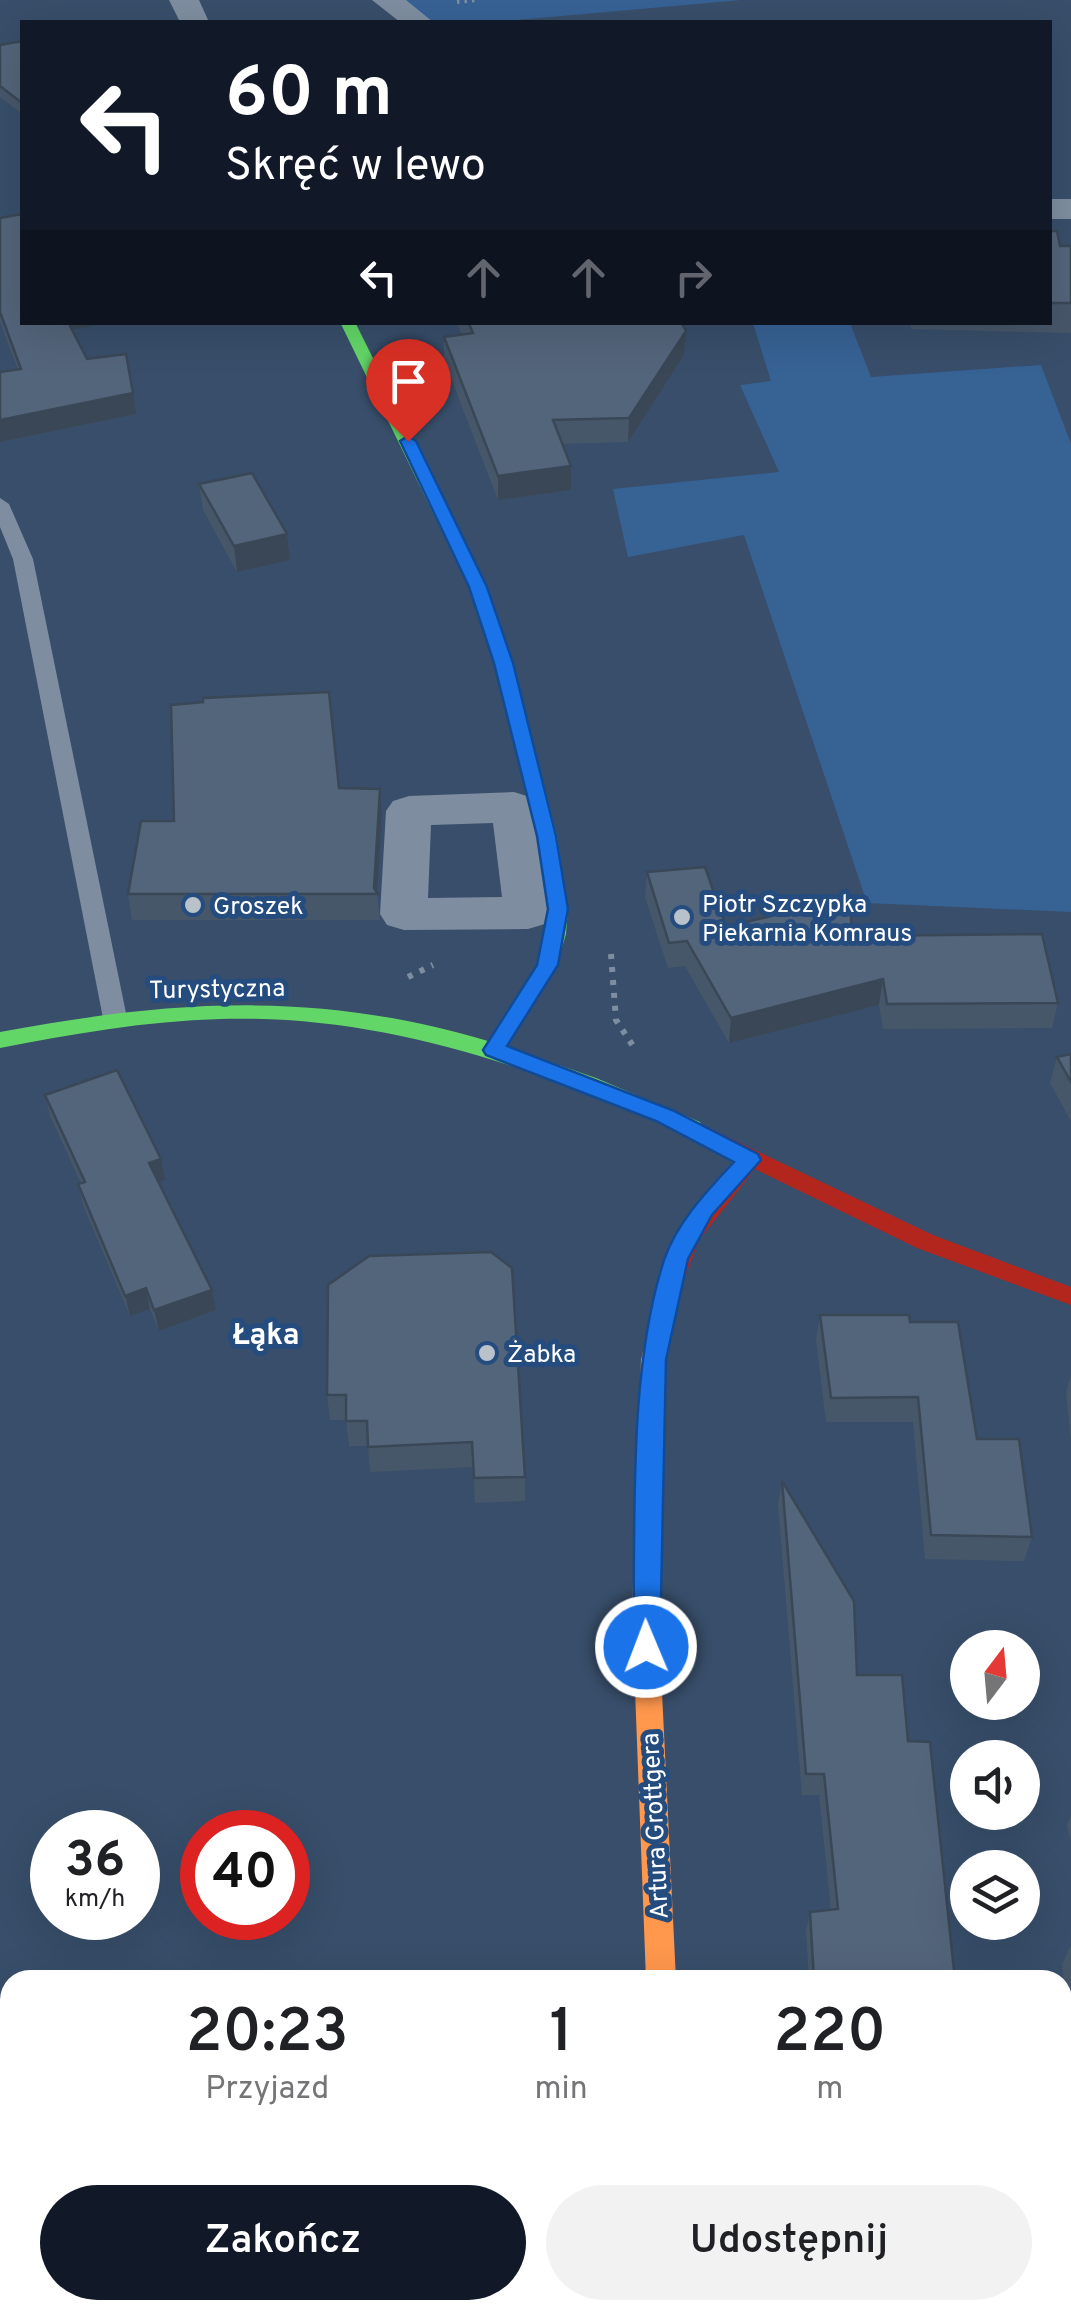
<!DOCTYPE html>
<html lang="pl">
<head>
<meta charset="utf-8">
<style>
	:root { --surface:#fff; --page:#f2f2f2; --text:#202124; --muted:#757577; --accent:#111827 }
	body { margin:0; font-family:Overpass,sans-serif; background:var(--page); color:var(--text); height:100vh; display:flex; flex-direction:column; font-size:38px; white-space:nowrap }
	* { box-sizing:border-box; margin:0 }
	p { font-size:32px; color:var(--muted) }
	.icon { flex:none; width:55px; height:55px; fill:none; stroke:currentColor; stroke-width:2; stroke-linecap:round; stroke-linejoin:round }
	.map { position:relative; flex:1; overflow:hidden }
	.drawer { position:absolute; left:0px; top:1970px; width:1072px; height:350px; display:flex; flex-direction:column; background:var(--surface); border-radius:30px 30px 0 0; box-shadow:0 10px 40px #0002 }
	.drawer>* { flex:none }
	.guide { position:absolute; left:20px; top:20px; width:1032px; height:305px; border-radius:0px; box-shadow:0 10px 40px #0002; background:#111827; color:#fff; overflow:hidden }
	.needle { width:65px; rotate:16deg }
	.controls { position:absolute; left:950px; top:1630px; display:grid; gap:20px }
	.controls a { display:grid; place-items:center; width:90px; height:90px; border-radius:50%; background:var(--surface); box-shadow:0 10px 40px #0002; font-size:50px }
	.speed { position:absolute; left:30px; top:1810px; display:flex; gap:20px; font-size:50px; font-weight:700; text-align:center }
	.speed>* { display:grid; place-content:center; width:130px; height:130px; border-radius:50%; background:var(--surface); box-shadow:0 10px 40px #0002; line-height:1 }
	.speed small { font-size:25px; font-weight:400 }
	.speed .limit { border:15px solid #d22; background:#fff; color:#111 }
	.pin { position:absolute; display:grid; place-items:center; width:85px; height:85px; color:#fff; margin:-102px -42px; border-radius:50% 50% 50% 0; rotate:-45deg; box-shadow:0 0 10px #0007 }
	.pin .icon { rotate:45deg }
	.me { position:absolute; width:110px; margin:-55px; rotate:359deg; stroke-linejoin:round; filter:drop-shadow(0 0 8px #0008) }
	.turn { display:flex; align-items:center; gap:35px; height:210px; padding:0 40px; font-size:45px }
	.turn .icon { width:130px; height:130px; stroke-width:2.5 }
	.turn b { display:block; font-size:70px; line-height:85px }
	.lanes { display:flex; align-items:center; height:95px; padding:0 40px; background:#0003; justify-content:center; gap:50px; direction:ltr }
	.lanes .off { opacity:.35 }
	.eta { display:flex; justify-content:space-evenly; align-items:center; height:170px; text-align:center }
	.eta b { font-size:60px; font-weight:600; line-height:70px }
	.primary-button { display:flex; gap:20px; margin-top:auto; padding:20px 40px }
	.primary-button a { flex:1; height:115px; border-radius:60px; background:var(--accent); color:#fff; font-size:40px; font-weight:600; line-height:115px; text-align:center }
	.primary-button a+a { background:var(--page); color:var(--text) }
	.map>svg:first-child { display:block }
	.green { fill:#376294 }
	.lines { fill:none; stroke-linecap:round; stroke-linejoin:round }
	.path-far1 { stroke:#7e8ea0; stroke-width:4; stroke-dasharray:2.5 5; stroke-linecap:butt }
	.path { stroke:#7e8ea0; stroke-width:6; stroke-dasharray:5 8; stroke-linecap:butt }
	.lane { fill:#7e8ea0; fill-rule:evenodd }
	.street { fill:#7e8ea0; fill-rule:evenodd }
	.fast { fill:#63d668; fill-rule:evenodd }
	.slow { fill:#ff974d; fill-rule:evenodd }
	.jam { fill:#b3261e; fill-rule:evenodd }
	.wall { fill:#47576a }
	.shaded-wall { fill:#3a4756 }
	.building { fill:#53657b; stroke:#3a4756; stroke-width:2.5 }
	.route { fill:#1a73e8; stroke:#114b97; stroke-width:2.5 }
	.poi-dot { fill:#b9c1cb; stroke:#244c7e; stroke-width:4 }
	.labels { text-anchor:middle; stroke-width:10; stroke-linejoin:round; paint-order:stroke }
	.poi-label { font-size:25px; fill:#fff; stroke:#244c7e; text-anchor:start }
	.street-label { font-size:25px; fill:#fff; stroke:#244c7e }
	.quarter-label { font-size:30px; font-weight:bold; fill:#fff; stroke:#244c7e }
</style>
</head>
<body>
<div class="map">
<svg width="1071" height="2320" viewBox="0 0 1071 2320">
	<rect width="100%" height="100%" fill="#384e6a"/>
	<path class="green" d="M 400,0 L 742,0 L 495,22 L 433,22 Z
		M 753,323 L 850,323 L 871,377 L 1041,365 L 1071,444 L 1071,912 L 867,903 L 744,535 L 628,557 L 613,489 L 779,472 L 740,385 L 771,381 Z"/>
	<g class="lines">
		<path class="path-far1" d="M 457,2 L 478,0"/>
		<path class="path" d="M 611,954 L 616,1020 L 633,1046
			M 408,977 L 433,965"/>
		<path class="lane" d="M 0,498 L 9,504 L 33,559 L 127,1018 L 115,1026 L 103,1018 L 13,559 L 0,527 Z"/>
		<path class="street" d="M 169,0 L 199,0 L 209,22 L 180,22 Z
			M 372,0 L 406,0 L 433,22 L 400,22 Z
			M 1050,199 L 1071,199 L 1071,219 L 1050,219 Z
			M 514,792 L 530,797 L 537,807 L 552,913 L 545,924 L 528,929 L 404,930 L 387,925 L 380,914 L 386,811 L 393,801 L 409,796 ZM 493,823 L 502,897 L 428,898 L 431,825 Z
			M 618,2310 L 694,2310 L 694,2320 L 618,2320 Z"/>
		<path class="fast" d="M 340,322 L 355,322 L 487,587 L 513,663 L 557,836 L 568,909 L 566,934 L 557,965 L 507,1047 L 596,1078 L 700,1122 L 703,1128 L 700,1134 L 684,1134 C 537,1068 383,1014 220,1019 C 146,1021 73,1034 0,1048 L 0,1032 C 173,1000 317,990 488,1041 L 537,964 L 546,934 L 548,909 L 537,836 L 495,663 L 469,587 Z"/>
		<path class="slow" d="M 669,1282 L 677,1284 L 681,1291 L 665,1360 L 658,1610 L 676,1980 L 646,1980 L 632,1610 L 641,1360 L 657,1291 L 661,1284 Z"/>
		<path class="jam" d="M 692,1120 L 933,1235 L 1071,1287 L 1071,1305 L 917,1248 L 755,1169 L 699,1240 L 677,1298 L 661,1298 L 657,1291 C 672,1239 700,1198 737,1159 L 684,1134 L 681,1128 L 684,1122 Z"/>
	</g>
	<path class="wall" d="M 22,41 L 22,114 L 0,97 L 0,45 Z
		M 0,218 L 72,330 L 87,359 L 136,414 L 0,442 L 0,372 L 18,370 L 0,322 Z
		M 1050,231 L 1060,246 L 1071,246 L 1071,333 L 911,329 L 910,322 L 1050,322 Z
		M 456,322 L 681,322 L 684,355 L 628,442 L 562,444 L 571,466 L 571,490 L 498,500 L 444,360 L 444,337 L 462,334 Z
		M 199,484 L 287,534 L 290,560 L 237,572 L 203,510 Z
		M 339,788 L 380,789 L 382,815 L 377,894 L 380,920 L 132,920 L 128,894 L 174,821 Z
		M 647,872 L 726,927 L 1058,1003 L 1052,1028 L 883,1029 L 879,1005 L 729,1043 L 685,966 L 668,968 L 645,897 Z
		M 1071,1054 L 1071,1121 L 1050,1083 L 1057,1057 Z
		M 45,1095 L 165,1180 L 159,1182 L 212,1290 L 216,1310 L 159,1331 L 150,1309 L 130,1316 L 83,1205 L 78,1184 L 81,1183 L 50,1116 Z
		M 328,1285 L 525,1477 L 525,1501 L 475,1503 L 473,1467 L 370,1472 L 368,1446 L 349,1446 L 346,1420 L 330,1420 L 327,1395 Z
		M 820,1315 L 910,1322 L 1032,1537 L 1024,1561 L 925,1559 L 913,1422 L 826,1422 L 816,1340 Z
		M 1071,1375 L 1071,1442 L 1066,1392 Z
		M 782,1481 L 857,1675 L 908,1741 L 955,1980 L 809,1980 L 806,1931 L 810,1912 L 831,1910 L 819,1795 L 802,1795 L 778,1504 Z
		M 1071,1815 L 1071,1842 L 1067,1825 Z
		M 1070,1947 L 1071,1947 L 1071,2065 L 1062,1964 Z"/>
	<path class="shaded-wall" d="M 64,322 L 114,322 L 65,331 Z
		M 686,331 L 684,355 L 628,442 L 629,418 Z
		M 133,393 L 136,414 L 0,442 L 0,420 Z
		M 571,466 L 571,490 L 498,500 L 498,476 Z
		M 287,534 L 290,560 L 237,572 L 234,546 Z
		M 380,789 L 382,815 L 377,894 L 374,888 Z
		M 883,979 L 879,1005 L 729,1043 L 731,1018 Z
		M 161,1159 L 165,1180 L 153,1184 L 149,1163 Z
		M 146,1288 L 150,1309 L 130,1316 L 125,1296 Z
		M 212,1290 L 216,1310 L 159,1331 L 154,1310 Z"/>
	<path class="building" d="M 22,41 L 22,103 L 0,86 L 0,45 Z
		M 22,214 L 22,322 L 68,322 L 87,359 L 126,354 L 133,393 L 0,420 L 0,372 L 21,369 L 0,312 L 0,218 Z
		M 1050,231 L 1057,231 L 1060,246 L 1071,246 L 1071,303 L 1050,303 Z
		M 468,322 L 681,322 L 686,331 L 629,418 L 553,420 L 571,466 L 498,476 L 444,337 L 473,333 Z
		M 252,473 L 287,534 L 234,546 L 199,484 Z
		M 329,692 L 339,788 L 380,789 L 374,888 L 378,894 L 128,894 L 141,821 L 174,821 L 171,705 L 203,702 L 203,698 Z
		M 705,867 L 726,927 L 850,897 L 852,936 L 1042,934 L 1058,1003 L 887,1004 L 883,979 L 731,1018 L 687,941 L 669,943 L 647,872 Z
		M 1071,1054 L 1071,1082 L 1057,1057 Z
		M 117,1070 L 161,1159 L 149,1163 L 212,1290 L 154,1310 L 146,1288 L 125,1296 L 78,1184 L 85,1182 L 45,1095 Z
		M 491,1252 L 512,1268 L 525,1477 L 474,1478 L 472,1442 L 368,1447 L 367,1421 L 346,1421 L 346,1395 L 327,1395 L 328,1285 L 369,1256 Z
		M 820,1315 L 909,1315 L 910,1322 L 958,1322 L 977,1439 L 1019,1439 L 1032,1537 L 931,1535 L 918,1397 L 831,1398 Z
		M 782,1481 L 854,1601 L 857,1675 L 902,1675 L 908,1741 L 930,1742 L 955,1980 L 814,1980 L 810,1912 L 838,1909 L 824,1774 L 806,1774 Z
		M 256,2311 L 338,2313 L 337,2320 L 256,2320 Z"/>
	<path class="route" d="M 408,436 L 416,441 L 487,587 L 513,663 L 556,836 L 568,909 L 558,965 L 507,1046 L 672,1110 L 758,1154 L 761,1160 L 712,1215 L 688,1259 L 666,1360 L 660,1647 L 656,1656 L 646,1659 L 637,1656 L 633,1647 C 636,1526 627,1374 664,1260 C 677,1222 707,1191 734,1162 L 656,1121 L 486,1055 L 483,1050 L 537,965 L 548,909 L 537,836 L 494,663 L 469,587 L 400,441 Z"/>
	<g class="poi-dot">
		<circle cx="193" cy="905" r="10"/>
		<circle cx="682" cy="917" r="10"/>
		<circle cx="487" cy="1353" r="10"/>
	</g>
	<g class="labels">
		<g class="poi-label">
			<text x="702" y="912">Piotr Szczypka<tspan x="702" dy="29">Piekarnia Komraus</tspan></text>
			<text x="213" y="914">Groszek</text>
			<text x="507" y="1362">Żabka</text>
		</g>
		<g class="street-label">
			<text transform="translate(217 988) rotate(-1)" y="9">Turystyczna</text>
			<text transform="translate(654 1826) rotate(-93)" y="9">Artura Grottgera</text>
		</g>
		<g class="quarter-label">
			<text x="266" y="1344">Łąka</text>
		</g>
	</g>
</svg>
<div class="controls">
<a><svg class="needle" viewBox="-14 -14 28 28"><path d="M0-13l5 13h-10z" fill="#e53935"/><path d="M0 13l5-13h-10z" fill="#757577"/></svg></a>
<a><svg class="icon" aria-label="sound" viewBox="0 0 24 24"><path d="M4 9h4l5-4v14l-5-4H4zM17 9q2 3 0 6"/></svg></a>
<a><svg class="icon" aria-label="layers" viewBox="0 0 24 24"><path d="M12 4l9 5-9 5-9-5zM3 14l9 5 9-5"/></svg></a>
</div>
<div class="speed"><div>36<small>km/h</small></div><div class="limit">40</div></div>
<div class="pin" style="left:408px;top:441px;background:#d93025"><svg class="icon" aria-label="arrive" viewBox="0 0 24 24"><path d="M6 21V4h12l-3 4 3 4H6"/></svg></div>
<svg class="me" style="left:646px;top:1647px" viewBox="-20 -20 40 40"><circle r="17" fill="#1a73e8" stroke="#fff" stroke-width="3"/><path d="M0-11L8 9 0 5-8 9z" fill="#fff"/></svg>
<div class="guide">
<div class="turn"><svg class="icon" aria-label="left" viewBox="0 0 24 24"><path d="M17 20v-9H6M10 6l-5 5 5 5"/></svg><div><b>60 m</b>Skręć w lewo</div></div>
<div class="lanes"><svg class="icon" aria-label="left" viewBox="0 0 24 24"><path d="M17 20v-9H6M10 6l-5 5 5 5"/></svg><svg class="icon off" aria-label="ahead" viewBox="0 0 24 24"><path d="M12 20V5M6 11l6-6 6 6"/></svg><svg class="icon off" aria-label="ahead" viewBox="0 0 24 24"><path d="M12 20V5M6 11l6-6 6 6"/></svg><svg class="icon off" aria-label="right" viewBox="0 0 24 24"><path d="M7 20v-9h11M14 6l5 5-5 5"/></svg></div>
</div>
<section class="drawer">
<div class="eta">
<div><b>20:23</b><p>Przyjazd</p></div>
<div><b>1</b><p>min</p></div>
<div><b>220</b><p>m</p></div>
</div>
<div class="primary-button"><a>Zakończ</a><a>Udostępnij</a></div>
</section>
</div>
</body>
</html>
